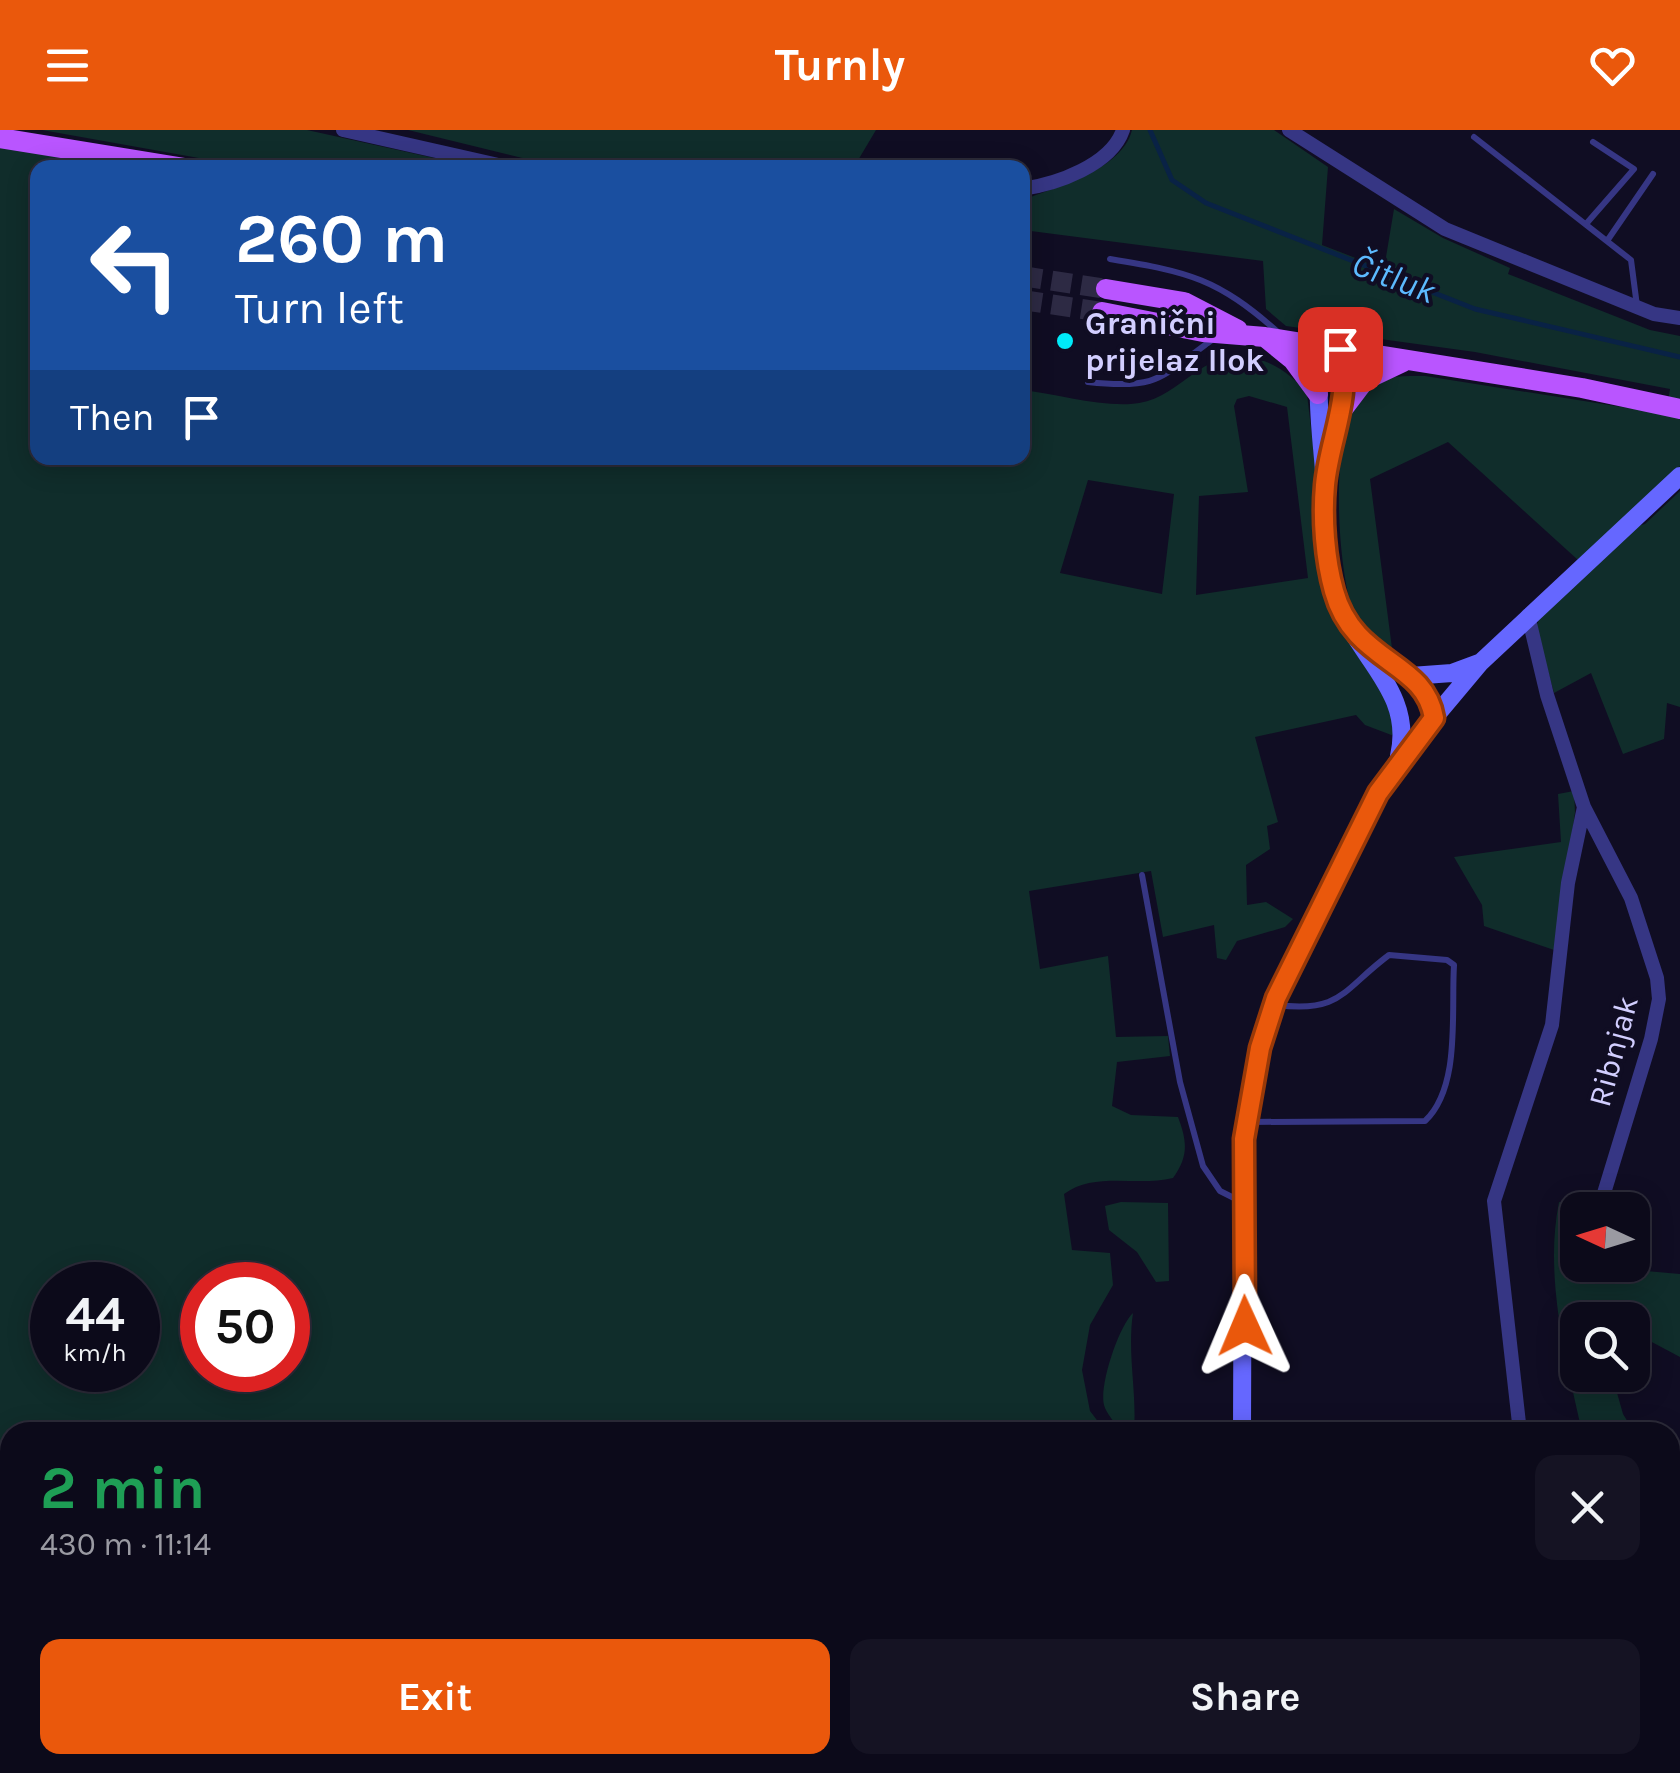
<!DOCTYPE html>
<html lang="en">
<head>
<meta charset="utf-8">
<style>
	:root { --surface:#0c0a1a; --page:#151323; --text:#f1f3f6; --muted:#9a9aa2; --line:#2c2b39; --accent:#ea580c }
	body { margin:0; font-family:Karla,sans-serif; background:var(--page); color:var(--text); height:100vh; display:flex; flex-direction:column; font-size:38px; white-space:nowrap }
	* { box-sizing:border-box; margin:0 }
	p { font-size:32px; color:var(--muted) }
	.icon { flex:none; width:55px; height:55px; fill:none; stroke:currentColor; stroke-width:2; stroke-linecap:round; stroke-linejoin:round }
	.map { position:relative; flex:1; overflow:hidden }
	.side { position:absolute; left:0px; top:1292px; width:1680px; height:352px; display:flex; flex-direction:column; background:var(--surface); border-radius:30px 30px 0 0; box-shadow:0 5px 25px #0003,0 0 0 2px var(--line) }
	.side>* { flex:none }
	.guide { position:absolute; left:30px; top:30px; width:1000px; height:305px; border-radius:20px; box-shadow:0 5px 25px #0003,0 0 0 2px var(--line); background:#1a4fa0; color:#fff; overflow:hidden }
	.needle { width:65px; rotate:274deg }
	.buttons { position:absolute; left:1560px; top:1062px; display:grid; gap:20px }
	.buttons a { display:grid; place-items:center; width:90px; height:90px; border-radius:20px; background:var(--surface); box-shadow:0 5px 25px #0003,0 0 0 2px var(--line); font-size:50px }
	.speed { position:absolute; left:30px; top:1132px; display:flex; gap:20px; font-size:50px; font-weight:700; text-align:center }
	.speed>* { display:grid; place-content:center; width:130px; height:130px; border-radius:50%; background:var(--surface); box-shadow:0 5px 25px #0003,0 0 0 2px var(--line); line-height:1 }
	.speed small { font-size:25px; font-weight:400 }
	.speed .limit { border:15px solid #d22; background:#fff; color:#111 }
	.pin { position:absolute; display:grid; place-items:center; width:85px; height:85px; color:#fff; margin:-42px; border-radius:20px; box-shadow:0 5px 15px #0006 }
	.me { position:absolute; width:110px; margin:-55px; rotate:359deg; stroke-linejoin:round; filter:drop-shadow(0 0 8px #0008) }
	.turn { display:flex; align-items:center; gap:35px; height:210px; padding:0 40px; font-size:45px }
	.turn .icon { width:130px; height:130px; stroke-width:2.5 }
	.turn b { display:block; font-size:70px; line-height:85px }
	.then { display:flex; align-items:center; height:95px; padding:0 40px; background:#0003; gap:20px; font-size:38px }
	.round { display:grid; place-items:center; flex:none; width:105px; height:105px; border-radius:20px; background:var(--page) }
	.summary { display:flex; align-items:center; justify-content:space-between; height:170px; padding:0 40px }
	h1 { font-size:60px; font-weight:700; line-height:75px; color:#1e9e55 }
	.primary-button { display:flex; gap:20px; margin-top:auto; padding:20px 40px }
	.primary-button a { flex:1; height:115px; border-radius:20px; background:var(--accent); color:#fff; font-size:40px; font-weight:700; line-height:115px; text-align:center }
	.primary-button a+a { background:var(--page); color:var(--text) }
	header { display:flex; justify-content:space-between; align-items:center; height:130px; padding:0 40px; background:var(--accent); color:#fff; font-size:45px; font-weight:700 }
	.map>svg:first-child { display:block }
	.green { fill:#102d2b; fill-rule:evenodd }
	.lines { fill:none; stroke-linecap:round; stroke-linejoin:round }
	.stream { stroke:#092245; stroke-width:5 }
	.primary-tunnel { stroke:#2d2a44; stroke-width:20; stroke-dasharray:20 10; stroke-linecap:butt }
	.lane { stroke:#363684; stroke-width:6 }
	.street { stroke:#363684; stroke-width:14 }
	.secondary { stroke:#6567ff; stroke-width:18 }
	.primary { stroke:#b955ff; stroke-width:20 }
	.route-casing { stroke:#983908; stroke-width:25 }
	.route { stroke:#ea580c; stroke-width:18 }
	.poi-dot { fill:#00eaf9; stroke:#100d23; stroke-width:4 }
	.labels { text-anchor:middle; stroke-width:8; stroke-linejoin:round; paint-order:stroke }
	.poi-label { font-size:32px; font-weight:bold; fill:#d2ceff; stroke:#100d23; text-anchor:start }
	.street-label { font-size:32px; fill:#d2ceff; stroke:#100d23 }
	.water-label { font-size:35px; font-style:italic; fill:#5cbaff; stroke:#100d23 }
</style>
</head>
<body>
<header><svg class="icon" aria-label="menu" viewBox="0 0 24 24"><path d="M4 6h16M4 12h16M4 18h16"/></svg>Turnly<svg class="icon" aria-label="heart" viewBox="0 0 24 24"><path d="M12 20l-8-8c-3-5 5-10 8-4 3-6 11-1 8 4z"/></svg></header>
<div class="map">
<svg width="1680" height="1643" viewBox="0 0 1680 1643">
	<rect width="100%" height="100%" fill="#100d23"/>
	<path class="green" d="M 42,0 L 307,0 L 475,37 L 249,37 Z
		M 408,0 L 876,0 L 854,37 L 559,37 Z
		M 1132,0 L 1274,0 L 1328,37 L 1322,115 L 1384,139 L 1394,79 L 1443,108 L 1510,138 L 1508,144 L 1650,200 L 1680,206 L 1680,336 L 1578,430 L 1448,312 L 1370,349 L 1393,526 C 1376,515 1360,501 1353,481 C 1337,437 1327,289 1366,258 C 1384,245 1404,246 1425,246 L 1666,284 L 1670,259 L 1475,222 L 1286,196 L 1266,179 L 1263,131 L 1023,100 L 1023,70 C 1058,56 1122,40 1132,0 Z
		M 0,17 L 126,37 L 38,38 L 38,328 L 1022,328 L 1023,260 C 1056,264 1096,276 1131,274 C 1183,271 1200,214 1257,229 C 1277,234 1295,248 1307,264 L 1333,484 L 1390,573 L 1394,606 L 1365,595 L 1356,585 L 1255,607 L 1278,692 L 1267,696 L 1270,719 L 1246,735 L 1247,775 L 1266,772 L 1293,789 L 1285,797 L 1237,811 L 1226,830 L 1217,828 L 1214,795 L 1163,807 L 1151,741 L 1029,761 L 1040,839 L 1108,826 L 1116,907 L 1168,906 L 1170,926 L 1117,932 L 1112,976 L 1131,985 L 1178,987 C 1187,1011 1189,1026 1173,1048 C 1137,1057 1095,1041 1064,1064 L 1072,1120 L 1110,1123 L 1113,1155 L 1090,1195 L 1082,1240 L 1090,1281 L 1106,1302 L 10,1302 L 10,1635 L 1069,1635 L 1067,1643 L 0,1643 ZM 1249,266 L 1287,277 L 1308,448 L 1196,465 L 1199,366 L 1248,362 L 1234,276 L 1237,269 ZM 1088,350 L 1174,364 L 1162,464 L 1060,443 ZM 52,1155 L 138,1155 L 138,1240 L 52,1240 ZM 202,1155 L 288,1155 L 288,1240 L 202,1240 Z
		M 1680,361 L 1680,577 L 1667,573 L 1664,609 L 1623,624 L 1591,543 L 1554,563 L 1536,497 L 1540,487 L 1634,397 L 1645,394 Z
		M 1574,661 L 1575,682 L 1557,821 L 1484,796 L 1482,775 L 1454,727 L 1561,712 L 1558,664 Z
		M 1121,1072 L 1168,1073 L 1169,1151 L 1156,1152 L 1137,1122 L 1109,1100 L 1105,1076 Z
		M 1559,1072 L 1606,1080 L 1578,1080 L 1578,1135 L 1680,1144 L 1680,1227 L 1633,1202 L 1632,1190 L 1578,1190 L 1578,1245 L 1612,1245 L 1623,1284 L 1634,1302 L 1582,1302 C 1566,1229 1544,1147 1559,1072 Z
		M 1133,1183 C 1127,1224 1137,1261 1134,1302 L 1121,1302 C 1116,1294 1106,1283 1104,1275 C 1099,1255 1119,1196 1133,1183 Z"/>
	<g class="lines">
		<path class="stream" d="M 1150,0 L 1172,50 L 1206,73 L 1475,179 L 1680,227"/>
		<path class="primary-tunnel" d="M 1022,146 L 1106,159
			M 1022,170 L 1102,182"/>
		<path class="lane" d="M 1474,7 L 1631,130 L 1637,176
			M 1586,94 L 1634,39 L 1593,12
			M 1607,111 L 1653,44
			M 1110,129 C 1189,142 1217,148 1279,203
			M 1088,252 C 1161,260 1160,247 1216,207
			M 1142,745 L 1180,952 L 1203,1036 L 1220,1061 L 1238,1070
			M 1248,992 L 1425,991 C 1461,957 1451,882 1454,835 L 1447,830 L 1389,825 C 1342,860 1342,883 1277,875"/>
		<path class="street" d="M 343,0 L 512,38
			M 1289,0 L 1445,99 L 1654,184 L 1680,188
			M 1022,59 C 1057,54 1111,35 1123,0
			M 1528,485 L 1547,565 L 1584,677 L 1631,768 L 1657,848 L 1659,869 L 1651,909 L 1601,1073
			M 1520,1302 L 1494,1071 L 1552,895 L 1568,753 L 1584,677
			M 1670,1539 L 1680,1546
			M 1591,1643 L 1593,1635"/>
		<path class="secondary" d="M 1325,356 L 1343,259 L 1340,219 L 1328,228 L 1319,248 C 1317,283 1323,319 1325,355 C 1327,390 1324,427 1334,461 C 1352,526 1415,558 1399,626
			M 1362,512 L 1424,556 L 1434,587
			M 1411,546 L 1452,543 L 1479,533
			M 1242,1302 L 1243,1009 L 1260,918 L 1276,868 L 1397,632 L 1480,533 L 1680,346
			M 1159,1643 L 1161,1635"/>
		<path class="primary" d="M 0,8 L 185,38
			M 1106,159 L 1184,172 L 1238,200
			M 1102,182 L 1203,202 L 1265,207 L 1582,258 L 1680,279
			M 1266,208 L 1293,230 L 1318,264
			M 1340,283 L 1365,250 L 1403,232"/>
	</g>
	<g class="lines">
		<defs>
			<path id="route" d="M 1245,1196 L 1244,1009 L 1260,918 L 1276,868 L 1378,663 L 1434,588 C 1425,530 1354,534 1334,461 C 1325,429 1322,388 1325,355 C 1329,310 1353,265 1340,219"/>
		</defs>
		<use href="#route" class="route-casing"/>
		<use href="#route" class="route"/>
	</g>
	<circle class="poi-dot" cx="1065" cy="211" r="10"/>
	<g class="labels">
		<g class="poi-label">
			<text x="1085" y="204">Granični<tspan x="1085" dy="37">prijelaz Ilok</tspan></text>
		</g>
		<g class="street-label">
			<text transform="translate(1613 921) rotate(-75)" y="11">Ribnjak</text>
		</g>
		<g class="water-label">
			<text transform="translate(1394 147) rotate(21)" y="12">Čitluk</text>
		</g>
	</g>
</svg>
<div class="buttons">
<a><svg class="needle" viewBox="-14 -14 28 28"><path d="M0-13l5 13h-10z" fill="#e53935"/><path d="M0 13l5-13h-10z" fill="#9a9aa2"/></svg></a>
<a><svg class="icon" aria-label="search" viewBox="0 0 24 24"><circle cx="10" cy="10" r="6"/><path d="M15 15l6 6"/></svg></a>
</div>
<div class="speed"><div>44<small>km/h</small></div><div class="limit">50</div></div>
<div class="pin" style="left:1340px;top:219px;background:#d93025"><svg class="icon" aria-label="arrive" viewBox="0 0 24 24"><path d="M6 21V4h12l-3 4 3 4H6"/></svg></div>
<svg class="me" style="left:1245px;top:1196px" viewBox="-20 -20 40 40"><path d="M0-17L14 15 0 8-14 15z" fill="#ea580c" stroke="#fff" stroke-width="4"/></svg>
<div class="guide">
<div class="turn"><svg class="icon" aria-label="left" viewBox="0 0 24 24"><path d="M17 20v-9H6M10 6l-5 5 5 5"/></svg><div><b>260 m</b>Turn left</div></div>
<div class="then">Then<svg class="icon" aria-label="arrive" viewBox="0 0 24 24"><path d="M6 21V4h12l-3 4 3 4H6"/></svg></div>
</div>
<section class="side">
<div class="summary"><div><h1>2 min</h1><p>430 m · 11:14</p></div><a class="round"><svg class="icon" aria-label="close" viewBox="0 0 24 24"><path d="M6 6l12 12M18 6L6 18"/></svg></a></div>
<div class="primary-button"><a>Exit</a><a>Share</a></div>
</section>
</div>
</body>
</html>
